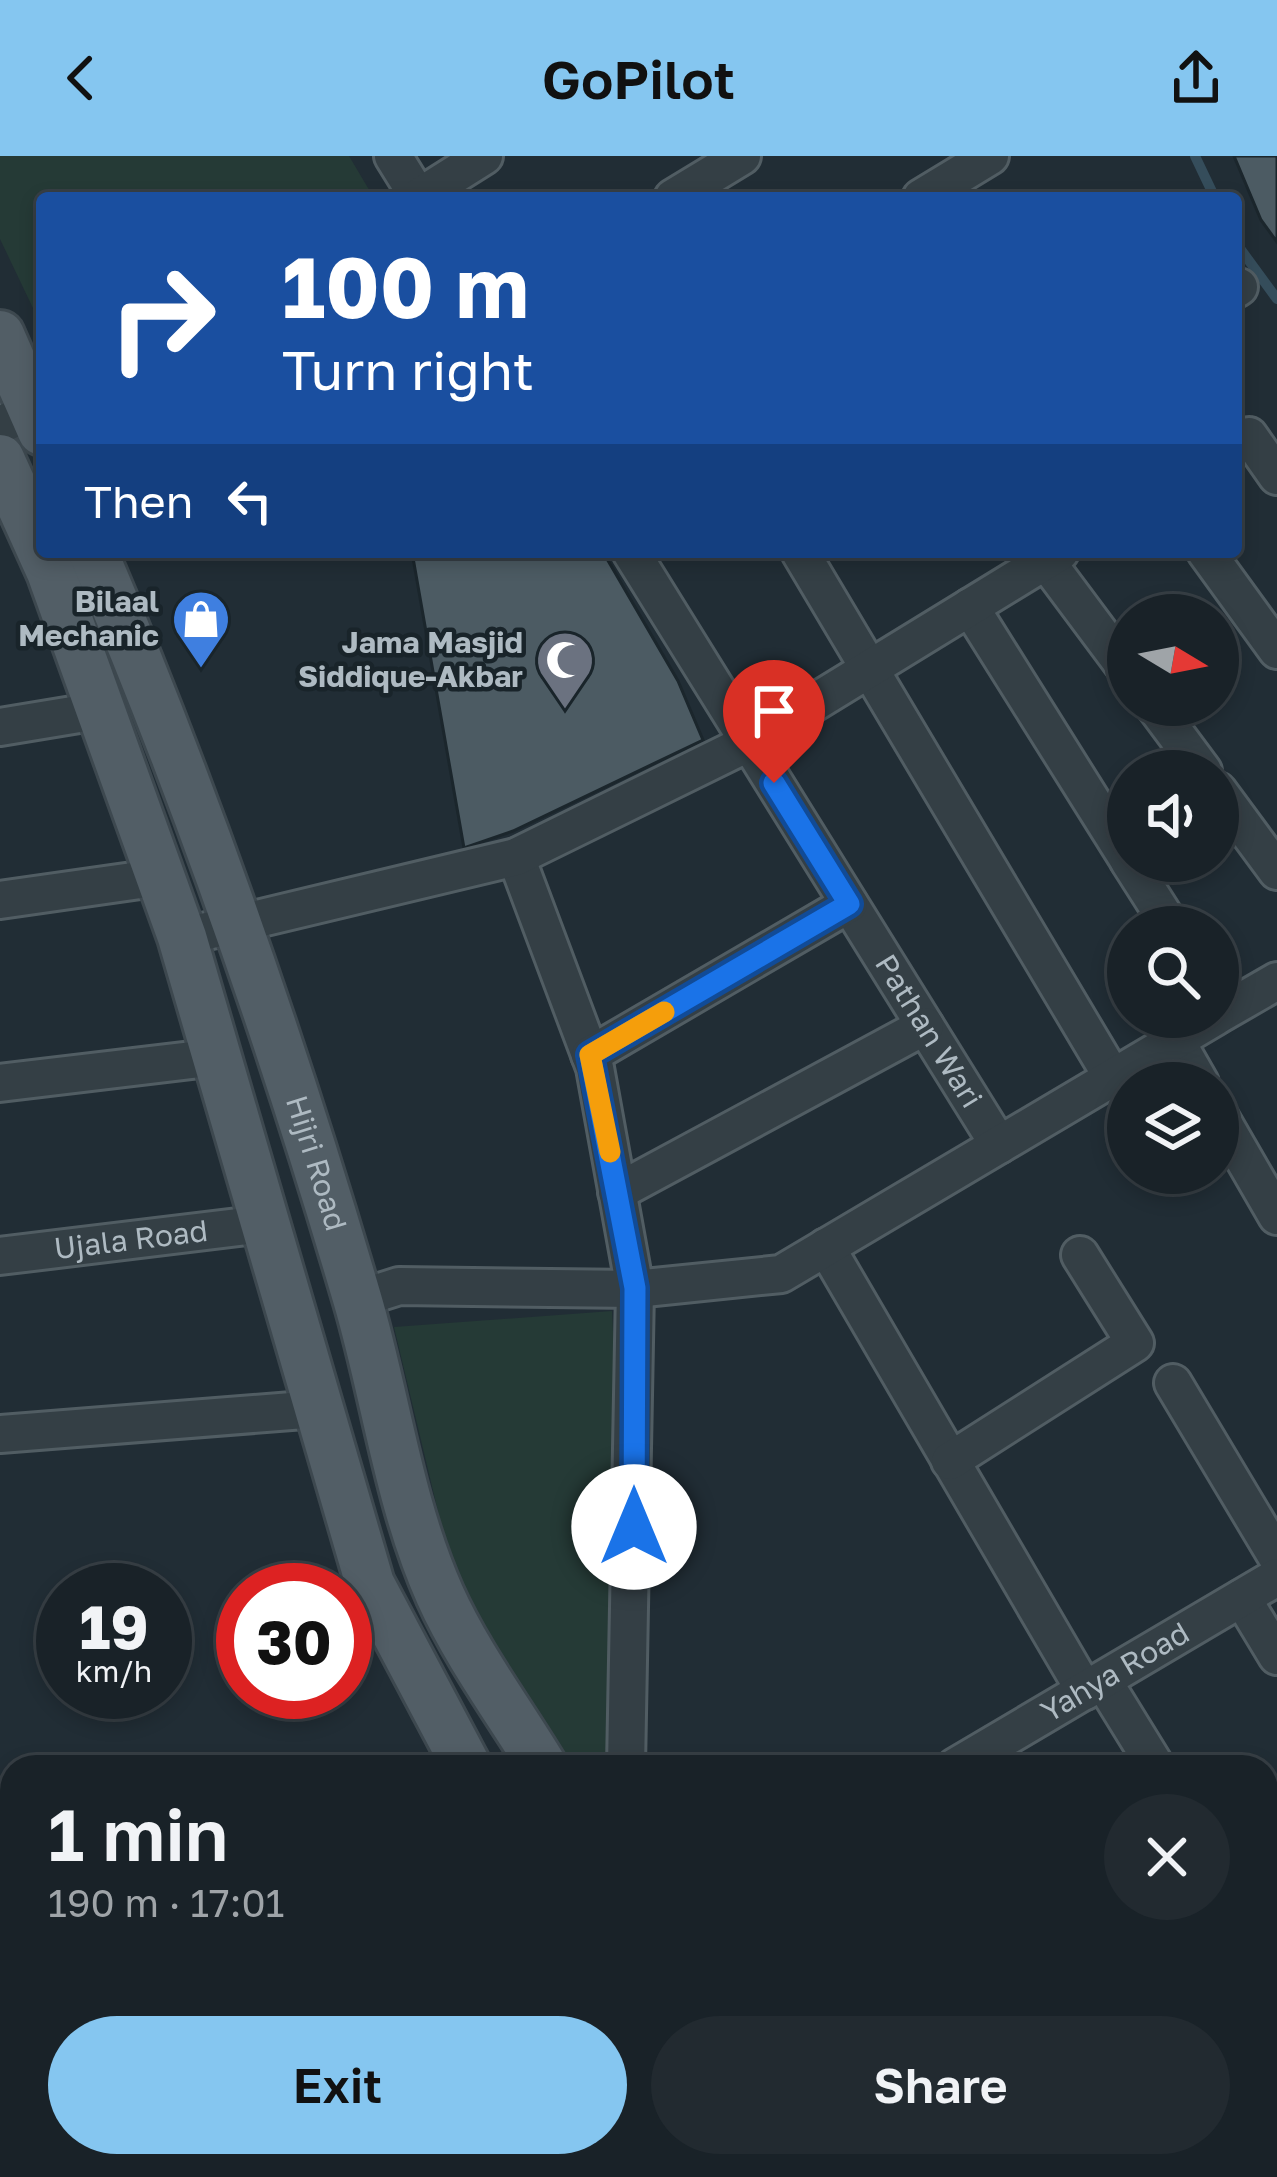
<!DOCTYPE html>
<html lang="en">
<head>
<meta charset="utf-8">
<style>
	:root { --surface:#192228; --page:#222a30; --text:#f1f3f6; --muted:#9fa4a8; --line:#373f45; --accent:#85c6f0 }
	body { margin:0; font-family:"Golos Text",sans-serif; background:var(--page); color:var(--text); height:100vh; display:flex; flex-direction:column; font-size:45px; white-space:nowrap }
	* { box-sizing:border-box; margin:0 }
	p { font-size:39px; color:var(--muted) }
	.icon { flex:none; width:66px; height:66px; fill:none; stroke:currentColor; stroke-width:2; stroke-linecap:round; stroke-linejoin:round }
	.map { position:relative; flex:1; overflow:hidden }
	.side { position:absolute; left:0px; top:1599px; width:1278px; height:423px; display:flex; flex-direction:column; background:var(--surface); border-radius:36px 36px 0 0; box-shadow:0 6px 18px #0003,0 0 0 3px var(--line) }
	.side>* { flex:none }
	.top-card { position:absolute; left:36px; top:36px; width:1206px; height:366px; border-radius:12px; box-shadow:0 6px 18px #0003,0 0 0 3px var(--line); background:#1a4fa0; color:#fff; overflow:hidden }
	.needle { width:78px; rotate:100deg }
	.controls { position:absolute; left:1107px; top:438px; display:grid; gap:24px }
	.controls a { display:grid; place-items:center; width:132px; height:132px; border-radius:50%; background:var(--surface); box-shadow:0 6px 18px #0003,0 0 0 3px var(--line); font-size:60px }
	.speed { position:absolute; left:36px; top:1407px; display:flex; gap:24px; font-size:60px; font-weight:700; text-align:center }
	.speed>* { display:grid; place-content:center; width:156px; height:156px; border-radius:50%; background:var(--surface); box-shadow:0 6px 18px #0003,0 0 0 3px var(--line); line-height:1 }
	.speed small { font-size:30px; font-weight:400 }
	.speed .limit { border:18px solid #d22; background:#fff; color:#111 }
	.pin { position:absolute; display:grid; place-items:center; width:102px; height:102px; color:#fff; margin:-123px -51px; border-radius:50% 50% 50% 0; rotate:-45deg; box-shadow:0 0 12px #0007 }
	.pin .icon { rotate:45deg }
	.me { position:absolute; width:132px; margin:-66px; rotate:0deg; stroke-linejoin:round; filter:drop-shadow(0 0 9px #0008) }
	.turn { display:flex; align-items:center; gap:42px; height:252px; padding:0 48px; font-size:54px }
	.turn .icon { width:156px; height:156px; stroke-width:2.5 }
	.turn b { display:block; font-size:84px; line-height:102px }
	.then { display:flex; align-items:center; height:114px; padding:0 48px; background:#0003; gap:24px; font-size:45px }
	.round { display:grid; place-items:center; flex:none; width:126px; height:126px; border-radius:63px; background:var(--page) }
	.head { display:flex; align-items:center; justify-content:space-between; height:204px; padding:0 48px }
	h1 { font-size:72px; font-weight:600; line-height:90px }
	.action { display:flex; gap:24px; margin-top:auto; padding:24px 48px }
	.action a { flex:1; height:138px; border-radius:72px; background:var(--accent); color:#111; font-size:48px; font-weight:600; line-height:138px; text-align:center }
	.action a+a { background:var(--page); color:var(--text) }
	header { display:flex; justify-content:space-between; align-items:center; height:156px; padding:0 48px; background:var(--accent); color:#111; font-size:54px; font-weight:600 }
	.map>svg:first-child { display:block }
	.green { fill:#253a36 }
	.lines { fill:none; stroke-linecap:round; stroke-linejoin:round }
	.stream { stroke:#354d5b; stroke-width:10 }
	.building { fill:#4c5b63; stroke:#1b262c; stroke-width:3 }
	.minor-casing { stroke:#515d63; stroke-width:42 }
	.major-casing { stroke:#3d484f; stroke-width:54 }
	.minor { stroke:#343f45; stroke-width:36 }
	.major { stroke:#525e66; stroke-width:48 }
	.route-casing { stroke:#114b97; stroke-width:30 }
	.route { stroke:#1a73e8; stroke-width:21 }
	.slow { stroke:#f59e0b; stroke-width:21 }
	.labels { text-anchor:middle; stroke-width:9; stroke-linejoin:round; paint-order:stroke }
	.poi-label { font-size:30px; font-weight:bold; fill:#aebac2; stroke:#19242a; text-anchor:end }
	.street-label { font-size:30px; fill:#aebac2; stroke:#19242a }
</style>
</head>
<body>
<header><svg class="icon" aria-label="back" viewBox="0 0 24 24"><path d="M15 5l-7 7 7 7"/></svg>GoPilot<svg class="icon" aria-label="share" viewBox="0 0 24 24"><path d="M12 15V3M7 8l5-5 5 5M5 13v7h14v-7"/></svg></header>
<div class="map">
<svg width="1277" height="2021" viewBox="0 0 1277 2021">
	<rect width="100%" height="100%" fill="#212d35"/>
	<path class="green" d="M 0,0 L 349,0 L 374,42 L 42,42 L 42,171 L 0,83 Z
		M 612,1155 L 620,1320 L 609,1611 L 566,1611 L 457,1435 L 394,1171 Z"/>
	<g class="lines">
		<path class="stream" d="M 1195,0 L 1215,42
			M 1236,87 L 1277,143"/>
	</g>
	<path class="building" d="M 1234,0 L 1277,0 L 1277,86 L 1261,64 Z
		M 412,396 L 603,396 L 678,525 L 703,584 L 513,675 L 464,692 Z"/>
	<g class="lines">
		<defs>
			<g id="minor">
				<path d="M 393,0 L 419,42"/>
				<path d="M 419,41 L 484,0"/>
				<path d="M 673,42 L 742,0"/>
				<path d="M 921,42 L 990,0"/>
				<path d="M 1236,133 L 1239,131"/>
				<path d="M 0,269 L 42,250"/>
				<path d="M 1249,280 L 1277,320"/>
				<path id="s1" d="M 631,396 L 999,989"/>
				<path d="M 800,396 L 1113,922"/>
				<path d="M 1206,396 L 1277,494"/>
				<path d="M 1046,405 L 1128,515"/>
				<path d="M 970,451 L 1128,703"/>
				<path d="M 1154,549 L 1203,615"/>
				<path d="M 0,571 L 103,554"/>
				<path d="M 1218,635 L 1277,715"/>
				<path d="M 516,701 L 595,912 L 635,1133 L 626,1611"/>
				<path d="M 1129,705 L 1171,771"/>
				<path d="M 0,744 L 161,721"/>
				<path d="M 182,781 L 516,701 L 750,586 L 1060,396"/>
				<path d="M 1218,859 L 1277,825"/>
				<path d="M 1176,885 L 1200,927"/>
				<path d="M 590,899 L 849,748"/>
				<path d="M 0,927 L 217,901"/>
				<path d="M 1218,958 L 1277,1060"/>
				<path d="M 617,1036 L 925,870"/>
				<path d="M 826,1091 L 1085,1535"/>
				<path id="s2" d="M 0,1100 L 264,1068"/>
				<path d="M 358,1143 L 399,1130 L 635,1133 L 781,1118 L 1215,861"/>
				<path d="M 1173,1227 L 1277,1401"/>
				<path d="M 0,1278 L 317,1253"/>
				<path d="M 950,1305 L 1135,1187 L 1080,1099"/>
				<path d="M 1242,1442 L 1277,1500"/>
				<path d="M 1103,1525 L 1156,1611"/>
				<path id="s3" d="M 955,1611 L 1277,1421"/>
				<path d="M 1266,1791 L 1277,1809"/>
				<path d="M 1266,1845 L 1277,1838"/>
				<path d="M 1139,2010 L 1146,2021"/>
				<path d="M 1241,2021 L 1258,2010"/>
			</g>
			<g id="major">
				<path d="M 0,179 L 42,275"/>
				<path d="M 0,303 L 51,416 L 182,781 L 370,1428 L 467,1611"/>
				<path id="s4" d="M 93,396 C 196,638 283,889 357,1142 C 386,1240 398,1345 440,1439 C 467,1499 509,1555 543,1611"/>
				<path d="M 702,2010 L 709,2021"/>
				<path d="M 784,2010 L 791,2021"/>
			</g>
		</defs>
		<use href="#minor" class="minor-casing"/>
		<use href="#major" class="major-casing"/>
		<use href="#minor" class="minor"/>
		<use href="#major" class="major"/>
	</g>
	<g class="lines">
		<defs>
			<path id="route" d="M 634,1371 L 635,1132 L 590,899 L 849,748 L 774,627"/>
		</defs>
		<use href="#route" class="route-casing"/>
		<use href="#route" class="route"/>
		<path class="slow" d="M 610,996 L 590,899 L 664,856"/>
	</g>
	<defs>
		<symbol id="shop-pin" viewBox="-11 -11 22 30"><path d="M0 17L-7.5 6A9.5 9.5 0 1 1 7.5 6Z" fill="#3f7fe0" stroke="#19242a"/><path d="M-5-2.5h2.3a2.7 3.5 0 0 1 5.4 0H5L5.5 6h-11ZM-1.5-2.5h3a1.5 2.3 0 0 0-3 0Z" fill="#fff"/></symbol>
		<symbol id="mosque-pin" viewBox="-11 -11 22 30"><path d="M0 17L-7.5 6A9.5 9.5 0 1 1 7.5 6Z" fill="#6b7280" stroke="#19242a"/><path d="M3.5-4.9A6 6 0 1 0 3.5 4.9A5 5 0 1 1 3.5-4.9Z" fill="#fff"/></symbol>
	</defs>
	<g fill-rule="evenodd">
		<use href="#shop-pin" x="168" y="430" width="66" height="90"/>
		<use href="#mosque-pin" x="532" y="471" width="66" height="90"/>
	</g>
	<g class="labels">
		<g class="poi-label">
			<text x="159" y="456">Bilaal<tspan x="159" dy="34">Mechanic</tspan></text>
			<text x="523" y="497">Jama Masjid<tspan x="523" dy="34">Siddique-Akbar</tspan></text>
		</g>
		<g class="street-label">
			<text dy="10" stroke="none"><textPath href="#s1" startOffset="564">Pathan Wari</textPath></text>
			<text dy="10" stroke="none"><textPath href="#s4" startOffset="651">Hijri Road</textPath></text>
			<text dy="10" stroke="none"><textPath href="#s2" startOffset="132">Ujala Road</textPath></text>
			<text dy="10" stroke="none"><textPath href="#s3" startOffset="186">Yahya Road</textPath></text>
		</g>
	</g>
</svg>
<div class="controls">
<a><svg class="needle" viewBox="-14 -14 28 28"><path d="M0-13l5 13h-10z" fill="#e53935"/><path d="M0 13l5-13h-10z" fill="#9fa4a8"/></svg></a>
<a><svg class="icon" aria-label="sound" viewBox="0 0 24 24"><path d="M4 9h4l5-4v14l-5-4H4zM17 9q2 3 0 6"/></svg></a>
<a><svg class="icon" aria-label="search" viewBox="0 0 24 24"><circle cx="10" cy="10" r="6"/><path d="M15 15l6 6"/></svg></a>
<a><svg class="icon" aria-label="layers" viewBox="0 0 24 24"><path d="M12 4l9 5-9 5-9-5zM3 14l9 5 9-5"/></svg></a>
</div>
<div class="speed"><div>19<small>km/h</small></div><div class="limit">30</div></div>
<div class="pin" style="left:774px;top:627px;background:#d93025"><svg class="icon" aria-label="arrive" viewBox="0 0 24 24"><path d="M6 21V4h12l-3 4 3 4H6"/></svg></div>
<svg class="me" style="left:634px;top:1371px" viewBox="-20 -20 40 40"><circle r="19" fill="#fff"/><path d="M0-13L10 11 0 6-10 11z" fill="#1a73e8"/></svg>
<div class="top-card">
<div class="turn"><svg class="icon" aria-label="right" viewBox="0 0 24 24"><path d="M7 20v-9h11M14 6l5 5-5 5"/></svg><div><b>100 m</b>Turn right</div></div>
<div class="then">Then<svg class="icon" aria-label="left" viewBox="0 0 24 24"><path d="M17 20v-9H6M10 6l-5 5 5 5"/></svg></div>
</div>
<section class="side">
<div class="head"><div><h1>1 min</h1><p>190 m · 17:01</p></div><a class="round"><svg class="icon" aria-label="close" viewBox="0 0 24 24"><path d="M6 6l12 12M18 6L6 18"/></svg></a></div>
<div class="action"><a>Exit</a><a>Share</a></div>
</section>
</div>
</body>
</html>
